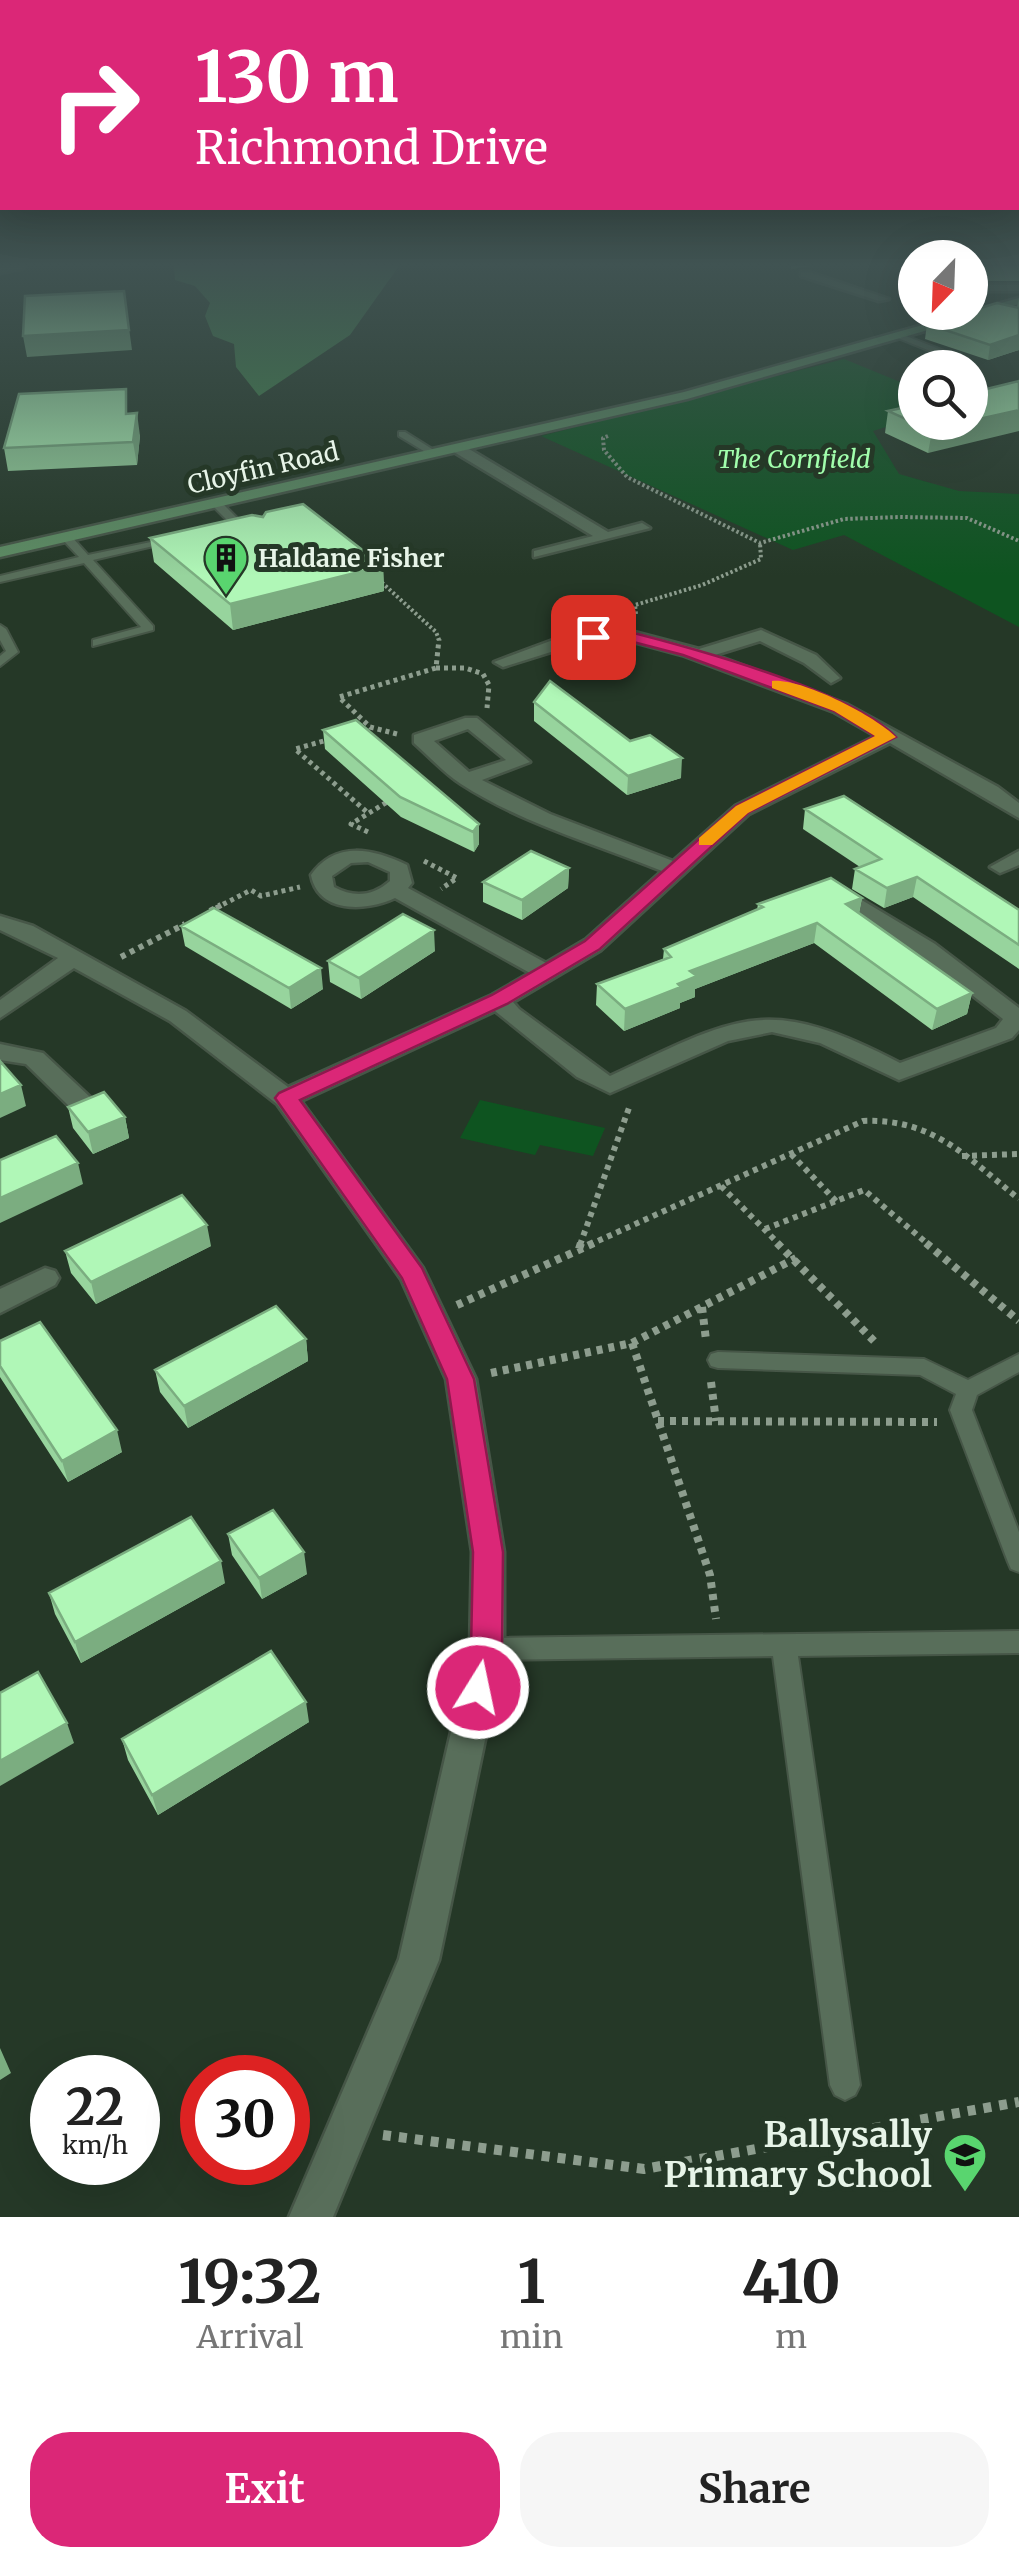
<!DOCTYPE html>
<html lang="en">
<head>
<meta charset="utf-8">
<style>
	:root { --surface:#fff; --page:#f6f6f6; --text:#222; --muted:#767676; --accent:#db2777 }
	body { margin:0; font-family:Merriweather,serif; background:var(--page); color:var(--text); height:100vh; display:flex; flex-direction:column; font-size:38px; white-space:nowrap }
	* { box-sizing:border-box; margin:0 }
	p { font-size:32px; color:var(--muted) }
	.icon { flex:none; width:55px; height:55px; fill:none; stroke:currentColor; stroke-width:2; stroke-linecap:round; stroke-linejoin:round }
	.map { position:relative; height:2217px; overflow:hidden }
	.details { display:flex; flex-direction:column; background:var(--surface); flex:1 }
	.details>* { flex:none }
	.guide { position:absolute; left:0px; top:0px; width:1020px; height:210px; box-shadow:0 10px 40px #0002; background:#db2777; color:#fff; overflow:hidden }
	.needle { width:65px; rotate:203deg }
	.fabs { position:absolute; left:898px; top:240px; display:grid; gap:20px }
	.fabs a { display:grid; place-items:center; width:90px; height:90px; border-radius:50%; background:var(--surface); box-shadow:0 10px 40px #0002; font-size:50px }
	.speed { position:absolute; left:30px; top:2055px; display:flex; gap:20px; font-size:50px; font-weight:700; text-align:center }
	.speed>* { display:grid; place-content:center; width:130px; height:130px; border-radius:50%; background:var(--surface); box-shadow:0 10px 40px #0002; line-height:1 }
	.speed small { font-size:25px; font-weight:400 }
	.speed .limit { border:15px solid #d22; background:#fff; color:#111 }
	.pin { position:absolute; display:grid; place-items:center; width:85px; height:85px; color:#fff; margin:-42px; border-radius:20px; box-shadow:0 5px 15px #0006 }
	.me { position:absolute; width:110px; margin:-55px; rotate:10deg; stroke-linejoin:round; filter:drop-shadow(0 0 8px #0008) }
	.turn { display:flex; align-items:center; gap:35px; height:210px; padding:0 30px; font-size:45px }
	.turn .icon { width:130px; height:130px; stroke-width:2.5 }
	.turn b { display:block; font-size:70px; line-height:85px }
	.eta { display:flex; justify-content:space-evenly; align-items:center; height:170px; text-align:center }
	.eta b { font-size:60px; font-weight:700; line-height:70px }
	.button { display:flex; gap:20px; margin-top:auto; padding:20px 30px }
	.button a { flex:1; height:115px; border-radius:40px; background:var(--accent); color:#fff; font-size:40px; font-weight:700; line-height:115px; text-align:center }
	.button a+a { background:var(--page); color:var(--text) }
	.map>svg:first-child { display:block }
	.green { fill:#0e5420 }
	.water { fill:#42864c }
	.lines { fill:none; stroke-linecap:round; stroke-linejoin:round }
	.service-casing { stroke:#465647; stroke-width:4 }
	.minor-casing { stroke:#465647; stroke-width:5 }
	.secondary-casing { stroke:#465647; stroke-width:5 }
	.path-far4 { stroke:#8d9d8e; stroke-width:4; stroke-dasharray:2.5 2.5; stroke-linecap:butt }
	.path-far3 { stroke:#8d9d8e; stroke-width:5; stroke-dasharray:4 4; stroke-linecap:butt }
	.path-far2 { stroke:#8d9d8e; stroke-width:6; stroke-dasharray:5 5; stroke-linecap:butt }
	.path-far1 { stroke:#8d9d8e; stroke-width:8; stroke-dasharray:6 6; stroke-linecap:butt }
	.path { stroke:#8d9d8e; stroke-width:10; stroke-dasharray:8 8; stroke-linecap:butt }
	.service { fill:#586e5a; fill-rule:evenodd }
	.minor { fill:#586e5a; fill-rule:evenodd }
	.secondary { fill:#5d8c63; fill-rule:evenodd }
	.wall { fill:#97d49d }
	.shaded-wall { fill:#7bad80 }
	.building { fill:#b0f7b7; stroke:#7bad80; stroke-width:2.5 }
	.route { fill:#db2777; stroke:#8e194d; stroke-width:2.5 }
	.slow { fill:#f59e0b }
	.labels { text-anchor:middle; stroke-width:10; stroke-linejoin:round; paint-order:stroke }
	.far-park-label { font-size:25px; font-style:italic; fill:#a1feac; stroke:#253827 }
	.far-street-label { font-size:25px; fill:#e7f4e8; stroke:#253827 }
	.far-poi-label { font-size:25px; font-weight:bold; fill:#e7f4e8; stroke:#253827; text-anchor:start }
	.near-poi-label { font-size:35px; font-weight:bold; fill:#e7f4e8; stroke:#253827; text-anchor:end }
</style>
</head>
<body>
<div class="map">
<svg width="1019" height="2217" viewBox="0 0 1019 2217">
	<rect width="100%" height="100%" fill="#253827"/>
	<path class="green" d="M 844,359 L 915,388 L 915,418 L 873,431 L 899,474 L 959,491 L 1019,494 L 1019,627 L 844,535 L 793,550 L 541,436 Z
		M 480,1100 L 605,1128 L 593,1156 L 540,1145 L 535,1155 L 460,1138 Z"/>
	<path class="water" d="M 174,266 L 399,266 L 350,335 L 259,396 L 236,367 L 234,344 L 213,336 L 205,316 L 210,303 L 195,286 L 175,280 Z"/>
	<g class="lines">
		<defs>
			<path id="service" d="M 901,334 L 957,356 L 956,368 L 948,368 L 950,359 L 898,338 Z
				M 970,372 L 983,379 L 979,382 L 970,378 Z
				M 399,432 L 405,432 L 440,454 L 432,456 L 399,436 Z
				M 213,502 L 221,502 L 238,519 L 258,528 L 253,531 L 230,523 L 213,506 Z
				M 63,536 L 71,536 L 88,555 L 175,537 L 175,541 L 93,560 L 153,626 L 153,630 L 93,646 L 93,640 L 141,627 L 84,563 L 0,582 L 0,576 L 79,557 L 63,540 Z
				M 0,625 L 6,629 L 18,652 L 0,666 L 0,656 L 6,651 L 0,640 Z
				M 718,1352 L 924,1359 L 968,1380 L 1019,1354 L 1019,1372 L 977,1395 L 972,1410 L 1019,1532 L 1019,1572 L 1011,1569 L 1008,1562 L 950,1410 L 956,1394 L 920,1375 L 718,1368 L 711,1366 L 708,1360 L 711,1354 Z
				M 1019,1631 L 1019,1653 L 798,1656 L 860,2085 L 855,2095 L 845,2100 L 835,2095 L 830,2085 L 773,1656 L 487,1660 L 479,1657 L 475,1649 L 479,1641 L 487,1638 Z"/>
			<path id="minor" d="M 24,266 L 23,268 L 0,273 L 0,267 Z
				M 892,266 L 915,269 L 915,275 L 893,268 Z
				M 801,272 L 809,272 L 889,299 L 879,301 L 801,276 Z
				M 970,285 L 1019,285 L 1019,291 L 970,291 Z
				M 454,446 L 464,446 L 608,532 L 642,523 L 650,528 L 534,557 L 534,551 L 593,536 L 454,452 Z
				M 619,628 L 699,649 L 761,630 L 816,655 L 840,678 L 831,683 L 804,663 L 760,641 L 715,655 L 846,704 L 998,787 L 1019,803 L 1019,818 L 890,743 L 749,814 L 601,950 L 513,1002 L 519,1009 L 610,1076 C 739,1016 766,993 900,1063 L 996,1028 L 1003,1019 L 919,954 L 827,895 L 824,890 L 835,884 L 935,944 L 1019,1008 L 1019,1030 L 1012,1038 L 899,1080 L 820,1043 L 772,1032 L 728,1041 L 610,1093 L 577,1077 L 495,1011 L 301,1101 L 423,1268 L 476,1379 L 504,1552 L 504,1649 L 439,1960 L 333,2217 L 289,2217 L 399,1959 L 470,1649 L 472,1552 L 446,1379 L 401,1279 L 277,1104 L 170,1021 L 74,968 L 0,1018 L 0,1000 L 58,958 L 0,930 L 0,916 L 33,926 L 186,1011 L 288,1087 L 492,995 L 530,973 L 395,898 C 365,912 318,913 311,875 C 336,840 373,849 407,865 L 412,883 L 408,888 L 546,963 L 585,940 L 662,871 C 595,844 523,824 461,784 C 444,773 430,757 414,743 L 414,735 L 465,718 L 477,718 L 530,762 L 482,780 L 550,814 L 673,861 L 735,806 L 876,736 L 834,712 L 682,655 L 619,638 L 570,646 L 503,667 L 494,662 L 561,637 ZM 468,729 L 506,760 L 469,772 L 434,741 ZM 368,862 L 390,872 L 390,881 C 373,896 354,898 334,887 L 332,876 L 351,863 Z
				M 1019,851 L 1019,865 L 1000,873 L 990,867 Z
				M 0,1044 L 43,1053 L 90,1097 L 93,1103 L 90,1109 L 72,1109 L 26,1064 L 0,1060 Z
				M 45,1268 L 55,1271 L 59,1278 L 55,1285 L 0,1313 L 0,1289 Z"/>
			<path id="secondary" d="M 1019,298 L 1019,304 L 687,399 L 0,557 L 0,547 L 684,392 Z"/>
		</defs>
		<use href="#service" class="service-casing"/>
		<use href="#minor" class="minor-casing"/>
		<use href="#secondary" class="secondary-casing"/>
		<path class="path-far4" d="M 608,436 L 603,438 L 604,450 L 627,477 L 760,543 L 844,519 L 900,517 L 967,518 L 1019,541
			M 378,579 L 436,632 L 440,642
			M 636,614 L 635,605 L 702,585 L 761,559 L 760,543"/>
		<path class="path-far3" d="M 436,668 L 465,668 L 483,674 L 489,685 L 487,708
			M 397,734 L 370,727 L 339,697 L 436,668 L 439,639
			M 331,739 L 295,749 L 368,813
			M 368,832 L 351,824 L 392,799
			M 424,861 L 457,878 L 441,889
			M 216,908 L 251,890 L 261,896 L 300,887"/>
		<path class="path-far2" d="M 210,911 L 221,905
			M 121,957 L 185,924
			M 791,1154 L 836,1201
			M 962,1156 L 1019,1154
			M 721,1186 L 780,1245
			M 765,1229 L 864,1190 L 929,1245
			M 580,1245 L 630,1105
			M 589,1245 L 863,1121 C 933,1118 968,1158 1019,1199"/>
		<path class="path-far1" d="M 777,1243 L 874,1341
			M 926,1243 L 1019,1321
			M 579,1249 L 581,1243
			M 457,1305 L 594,1243
			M 702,1307 L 706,1340
			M 632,1343 L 710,1575 L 716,1619
			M 491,1373 L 632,1343 L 796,1258
			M 711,1382 L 716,1421
			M 658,1421 L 937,1422"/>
		<path class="path" d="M 383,2135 L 644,2169 L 1019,2102"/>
		<use href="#service" class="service"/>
		<use href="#minor" class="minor"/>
		<use href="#secondary" class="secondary"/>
	</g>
	<path class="wall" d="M 970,266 L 1019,266 L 1019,281 L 988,281 L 970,276 Z
		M 1019,298 L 1019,350 L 988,360 L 925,339 L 927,324 L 1017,307 Z
		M 888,411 L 970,422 L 928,453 L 885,433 Z
		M 129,414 L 140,436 L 137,465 L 8,471 L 4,448 Z
		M 150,538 L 383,566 L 384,591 L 233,630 L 154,562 Z
		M 534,702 L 630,741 L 681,778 L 627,795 L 534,721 Z
		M 323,730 L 479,824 L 479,844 L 474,852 L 401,817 L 325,749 Z
		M 805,809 L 1019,910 L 1019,969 L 913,897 L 884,908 L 852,889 L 855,869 L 860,867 L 803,829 Z
		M 569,868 L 568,888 L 522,920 L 483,902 L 483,882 Z
		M 862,898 L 859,913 L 972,993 L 967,1014 L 932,1030 L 814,943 L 695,989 L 695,997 L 680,1003 L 680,1008 L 624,1031 L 596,1005 L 597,984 L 663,959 L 664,949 L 757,910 L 758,904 Z
		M 181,926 L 323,989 L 291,1009 L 185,946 Z
		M 435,951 L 361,999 L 330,982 L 328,961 Z
		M 68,1107 L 125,1117 L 129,1138 L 93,1154 L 73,1128 Z
		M 211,1246 L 96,1304 L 71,1273 L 65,1251 Z
		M 306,1339 L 308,1361 L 188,1428 L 160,1392 L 155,1370 Z
		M 0,1341 L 122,1452 L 68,1482 L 0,1377 Z
		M 228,1534 L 307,1574 L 262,1599 L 232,1555 Z
		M 225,1583 L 81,1663 L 55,1614 L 49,1593 Z
		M 309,1722 L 158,1815 L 128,1760 L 122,1739 Z"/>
	<path class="shaded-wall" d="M 791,266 L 812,266 L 791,269 Z
		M 124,291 L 132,350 L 27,357 L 23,336 Z
		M 1019,335 L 1019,350 L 988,360 L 990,345 Z
		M 1019,410 L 1019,431 L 928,453 L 932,431 Z
		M 137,413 L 140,436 L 137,465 L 133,442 Z
		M 383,566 L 384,591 L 233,630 L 230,604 Z
		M 682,758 L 681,778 L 627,795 L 628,776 Z
		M 479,824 L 479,844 L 474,852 L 473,832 Z
		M 569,868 L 568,888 L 522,920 L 522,900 Z
		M 917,877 L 913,897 L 884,908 L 887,888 Z
		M 862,898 L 858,918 L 846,904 Z
		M 817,923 L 814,943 L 695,989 L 695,997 L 680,1003 L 680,1008 L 624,1031 L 625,1009 L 678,984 L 690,971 Z
		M 434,930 L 435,951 L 361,999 L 359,978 Z
		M 321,968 L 323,989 L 291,1009 L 289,988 Z
		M 972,993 L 967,1014 L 932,1030 L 937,1009 Z
		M 21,1085 L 26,1106 L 0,1118 L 0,1094 Z
		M 125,1117 L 129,1138 L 93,1154 L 88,1132 Z
		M 78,1163 L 83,1184 L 0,1223 L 0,1198 Z
		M 207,1225 L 211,1246 L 96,1304 L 91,1282 Z
		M 306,1339 L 308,1361 L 188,1428 L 184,1406 Z
		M 117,1430 L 122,1452 L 68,1482 L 62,1461 Z
		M 304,1552 L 307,1574 L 262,1599 L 259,1578 Z
		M 221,1561 L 225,1583 L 81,1663 L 75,1642 Z
		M 306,1702 L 309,1722 L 158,1815 L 152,1795 Z
		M 67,1723 L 74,1743 L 0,1786 L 0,1761 Z
		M 0,2048 L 11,2073 L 0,2080 Z"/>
	<path class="building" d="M 124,291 L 129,330 L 23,336 L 25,296 Z
		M 997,303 L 1019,308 L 1019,335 L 990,345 L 927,324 Z
		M 1019,381 L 1019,410 L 970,421 L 970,393 Z
		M 126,389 L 126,414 L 137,413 L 133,442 L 4,448 L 19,394 Z
		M 915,405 L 915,422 L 966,422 L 932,431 L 888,411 Z
		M 303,504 L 383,566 L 230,604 L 150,538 L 252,515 L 263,517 L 266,512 Z
		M 550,681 L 630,741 L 650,735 L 682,758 L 628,776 L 534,702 Z
		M 356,720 L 479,824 L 473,832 L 400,797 L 323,730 Z
		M 844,796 L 1019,910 L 1019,945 L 917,877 L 887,888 L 855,869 L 881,859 L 805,809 Z
		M 531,851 L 569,868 L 522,900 L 483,882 Z
		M 831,878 L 862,898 L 846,904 L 972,993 L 937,1009 L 817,923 L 690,971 L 697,976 L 678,984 L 681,987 L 625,1009 L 597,984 L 671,957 L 664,949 L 763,907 L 758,904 Z
		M 214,908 L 321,968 L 289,988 L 181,926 Z
		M 403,914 L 434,930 L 359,978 L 328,961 Z
		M 0,1061 L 21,1085 L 0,1094 Z
		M 104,1092 L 125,1117 L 88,1132 L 68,1107 Z
		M 56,1136 L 78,1163 L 0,1198 L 0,1160 Z
		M 182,1195 L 207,1225 L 91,1282 L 65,1251 Z
		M 276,1306 L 306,1339 L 184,1406 L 155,1370 Z
		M 40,1322 L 117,1430 L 62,1461 L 0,1366 L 0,1341 Z
		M 273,1510 L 304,1552 L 259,1578 L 228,1534 Z
		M 191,1517 L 221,1561 L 75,1642 L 49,1593 Z
		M 271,1651 L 306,1702 L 152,1795 L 122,1739 Z
		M 38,1672 L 67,1723 L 0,1761 L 0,1693 Z"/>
	<linearGradient id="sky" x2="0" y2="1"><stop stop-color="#141f15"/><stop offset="0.46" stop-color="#405352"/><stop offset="1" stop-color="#405352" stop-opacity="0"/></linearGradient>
	<rect width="1019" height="576" fill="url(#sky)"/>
	<path class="route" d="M 618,629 C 686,646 850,690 896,737 L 748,813 L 600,949 L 507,1004 L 300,1100 L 422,1268 L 474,1379 L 503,1552 L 502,1649 L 489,1698 L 478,1703 L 467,1698 L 462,1688 L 471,1649 L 473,1552 L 447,1379 L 402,1278 L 275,1098 L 279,1093 L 492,995 L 585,941 L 736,806 L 875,736 L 834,711 L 683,655 L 618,638 L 593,642 L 585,637 Z"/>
	<path class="slow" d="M 772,681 C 802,678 875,716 896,737 L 748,813 L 712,845 L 699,845 L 699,838 L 736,806 L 875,736 L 834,711 L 772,688 Z"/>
	<defs>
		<symbol id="building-pin" viewBox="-11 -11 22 30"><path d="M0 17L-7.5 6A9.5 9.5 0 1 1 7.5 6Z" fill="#59d56f" stroke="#253827"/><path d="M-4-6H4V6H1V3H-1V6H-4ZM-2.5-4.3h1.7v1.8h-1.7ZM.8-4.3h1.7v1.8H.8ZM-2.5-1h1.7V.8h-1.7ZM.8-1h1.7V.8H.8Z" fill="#111"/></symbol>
		<symbol id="school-pin" viewBox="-11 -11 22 30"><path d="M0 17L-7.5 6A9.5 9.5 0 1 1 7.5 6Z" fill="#59d56f" stroke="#253827"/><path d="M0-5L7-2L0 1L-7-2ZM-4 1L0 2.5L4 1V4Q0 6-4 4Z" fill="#111"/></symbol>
	</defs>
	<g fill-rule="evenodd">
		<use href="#building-pin" x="201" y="533" width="50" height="68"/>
		<use href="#school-pin" x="940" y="2130" width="50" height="68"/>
	</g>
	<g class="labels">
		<g class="far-park-label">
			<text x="794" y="468">The Cornfield</text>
		</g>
		<g class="far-street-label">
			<text transform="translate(263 468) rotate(-13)" y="9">Cloyfin Road</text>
		</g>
		<g class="far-poi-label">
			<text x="258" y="567">Haldane Fisher</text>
		</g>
		<g class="near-poi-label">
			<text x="932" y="2147">Ballysally<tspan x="932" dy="40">Primary School</tspan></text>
		</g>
	</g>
</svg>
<div class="fabs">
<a><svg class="needle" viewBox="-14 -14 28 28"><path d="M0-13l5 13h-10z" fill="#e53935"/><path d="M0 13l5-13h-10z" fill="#767676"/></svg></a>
<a><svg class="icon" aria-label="search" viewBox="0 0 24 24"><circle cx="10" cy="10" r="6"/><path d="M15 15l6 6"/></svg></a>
</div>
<div class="speed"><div>22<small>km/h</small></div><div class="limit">30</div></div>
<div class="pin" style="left:593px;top:637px;background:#d93025"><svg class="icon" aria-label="arrive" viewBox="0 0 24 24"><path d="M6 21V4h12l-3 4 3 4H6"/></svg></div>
<svg class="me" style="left:478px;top:1688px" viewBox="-20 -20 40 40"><circle r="17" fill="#db2777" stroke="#fff" stroke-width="3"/><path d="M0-11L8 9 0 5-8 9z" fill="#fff"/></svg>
<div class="guide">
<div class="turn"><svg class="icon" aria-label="right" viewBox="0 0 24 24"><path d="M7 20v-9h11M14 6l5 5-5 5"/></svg><div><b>130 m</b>Richmond Drive</div></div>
</div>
</div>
<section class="details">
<div class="eta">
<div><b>19:32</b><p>Arrival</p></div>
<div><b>1</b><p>min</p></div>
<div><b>410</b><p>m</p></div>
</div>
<div class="button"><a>Exit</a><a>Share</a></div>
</section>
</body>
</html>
